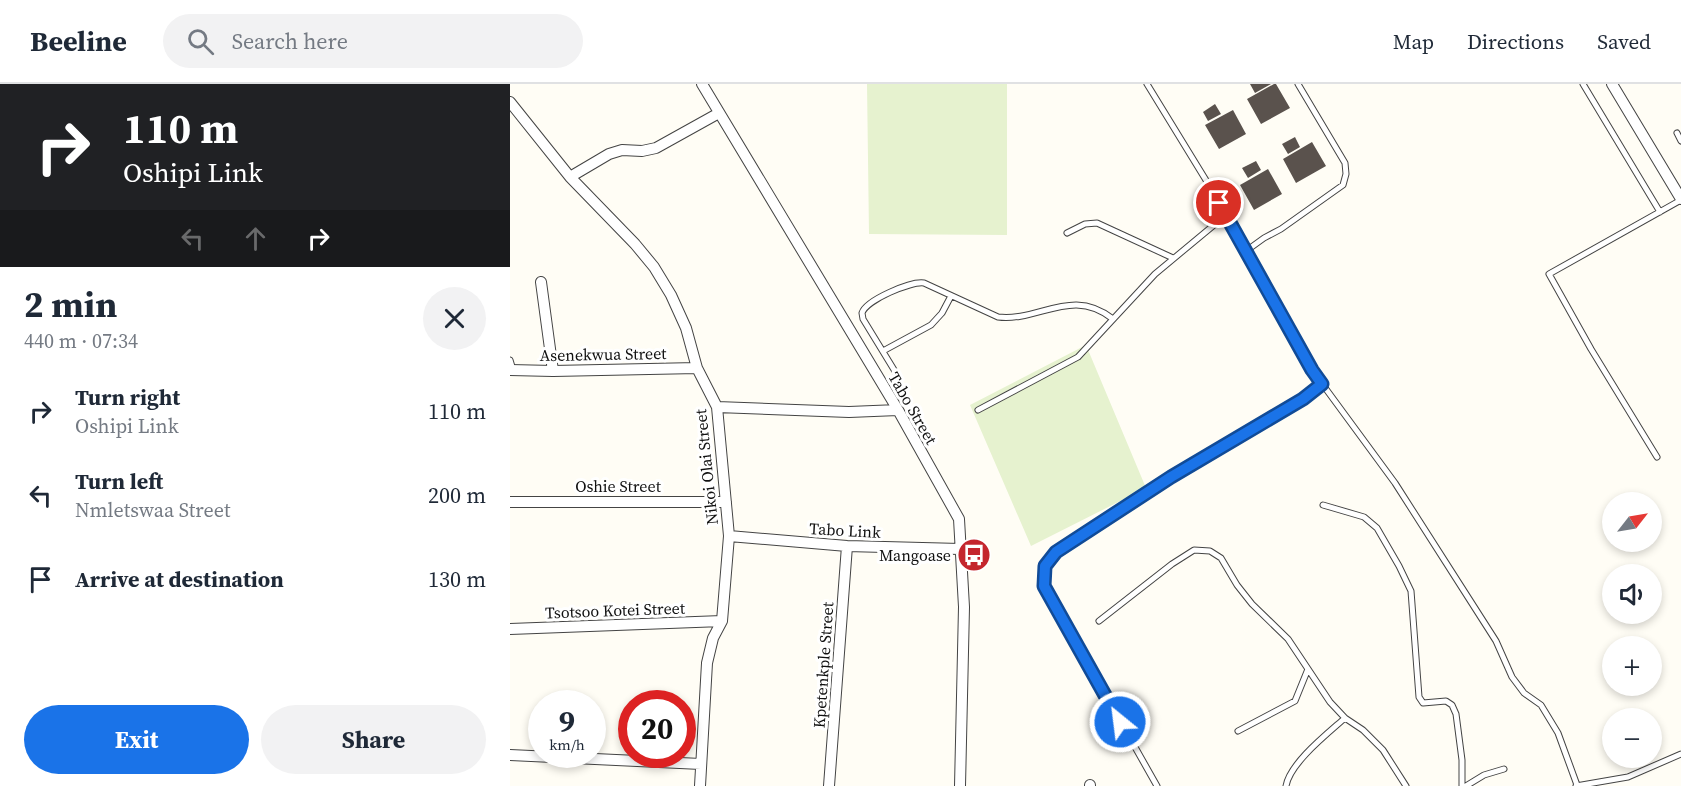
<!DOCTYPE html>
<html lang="en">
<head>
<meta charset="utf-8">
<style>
	:root { --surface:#fff; --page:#f2f2f3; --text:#1f2937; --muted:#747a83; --line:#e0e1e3; --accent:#1a73e8 }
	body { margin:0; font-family:"Source Serif 4",serif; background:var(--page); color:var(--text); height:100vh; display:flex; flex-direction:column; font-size:22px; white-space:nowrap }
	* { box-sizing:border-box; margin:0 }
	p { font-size:20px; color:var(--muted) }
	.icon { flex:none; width:33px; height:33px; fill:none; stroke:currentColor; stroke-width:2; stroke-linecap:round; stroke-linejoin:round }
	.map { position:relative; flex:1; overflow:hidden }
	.details { display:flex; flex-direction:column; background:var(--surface); width:510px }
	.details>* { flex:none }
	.hud { background:#202124; color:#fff; overflow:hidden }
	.needle { width:39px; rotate:59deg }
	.buttons { position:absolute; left:1092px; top:408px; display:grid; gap:12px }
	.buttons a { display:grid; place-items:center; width:60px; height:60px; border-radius:50%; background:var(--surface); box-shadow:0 3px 9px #0003; font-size:30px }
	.speed { position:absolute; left:18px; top:606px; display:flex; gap:12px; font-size:30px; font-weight:700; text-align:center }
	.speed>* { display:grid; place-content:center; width:78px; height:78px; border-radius:50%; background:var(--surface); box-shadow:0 3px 9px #0003; line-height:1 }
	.speed small { font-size:15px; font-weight:400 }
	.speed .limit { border:9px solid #d22; background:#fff; color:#111 }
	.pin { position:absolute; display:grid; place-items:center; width:51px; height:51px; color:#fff; margin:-26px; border:3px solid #fff; border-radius:50%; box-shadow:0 2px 6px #0007 }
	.me { position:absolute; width:66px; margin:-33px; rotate:331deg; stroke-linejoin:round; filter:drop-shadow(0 0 4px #0008) }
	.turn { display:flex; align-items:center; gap:21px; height:126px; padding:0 24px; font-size:27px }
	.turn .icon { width:78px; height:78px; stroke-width:2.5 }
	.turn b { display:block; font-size:42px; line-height:51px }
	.lanes { display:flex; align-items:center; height:57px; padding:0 24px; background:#0003; justify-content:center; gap:30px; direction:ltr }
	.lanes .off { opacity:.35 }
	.round { display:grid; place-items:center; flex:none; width:63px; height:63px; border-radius:32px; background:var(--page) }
	.summary { display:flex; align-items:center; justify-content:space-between; height:102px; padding:0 24px }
	h1 { font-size:36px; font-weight:700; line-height:45px }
	.primary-button { display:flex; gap:12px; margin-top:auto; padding:12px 24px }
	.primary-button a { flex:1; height:69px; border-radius:36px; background:var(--accent); color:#fff; font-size:24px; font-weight:700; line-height:69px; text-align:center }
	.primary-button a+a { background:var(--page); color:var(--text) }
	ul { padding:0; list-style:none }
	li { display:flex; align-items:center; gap:18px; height:84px; padding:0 24px }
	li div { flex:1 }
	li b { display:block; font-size:22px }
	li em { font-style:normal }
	header { display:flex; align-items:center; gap:36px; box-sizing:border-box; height:84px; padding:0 30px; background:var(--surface); border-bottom:2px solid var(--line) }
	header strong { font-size:28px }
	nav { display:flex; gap:33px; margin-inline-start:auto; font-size:21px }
	.search { width:420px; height:54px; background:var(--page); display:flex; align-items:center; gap:15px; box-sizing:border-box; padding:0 21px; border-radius:33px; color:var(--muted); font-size:22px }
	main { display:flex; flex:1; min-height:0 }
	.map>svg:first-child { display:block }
	.pitch { fill:#e6f2cf }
	.building { fill:#5a524d }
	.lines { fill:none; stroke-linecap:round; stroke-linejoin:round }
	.service-casing { stroke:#444; stroke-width:7 }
	.minor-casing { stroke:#444; stroke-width:12 }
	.service { stroke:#fff; stroke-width:5 }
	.minor { stroke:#fff; stroke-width:10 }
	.route-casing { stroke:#114b97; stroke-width:15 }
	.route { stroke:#1a73e8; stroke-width:10 }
	.labels { text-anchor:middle; stroke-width:6; stroke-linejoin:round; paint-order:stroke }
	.street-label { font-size:16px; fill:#111; stroke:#fff }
	.poi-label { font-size:16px; fill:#111; stroke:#fff; text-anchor:end }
</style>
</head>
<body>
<header>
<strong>Beeline</strong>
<div class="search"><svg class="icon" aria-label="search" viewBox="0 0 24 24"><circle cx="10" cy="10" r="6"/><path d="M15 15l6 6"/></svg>Search here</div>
<nav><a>Map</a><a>Directions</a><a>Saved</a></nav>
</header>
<main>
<section class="details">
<div class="hud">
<div class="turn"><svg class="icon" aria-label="right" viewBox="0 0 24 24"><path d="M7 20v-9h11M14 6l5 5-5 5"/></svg><div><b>110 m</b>Oshipi Link</div></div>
<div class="lanes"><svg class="icon off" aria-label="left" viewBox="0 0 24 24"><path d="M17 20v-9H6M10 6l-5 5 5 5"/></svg><svg class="icon off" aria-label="ahead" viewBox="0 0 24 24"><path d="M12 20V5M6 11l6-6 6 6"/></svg><svg class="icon" aria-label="right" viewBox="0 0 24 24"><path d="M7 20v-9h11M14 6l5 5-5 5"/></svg></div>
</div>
<div class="summary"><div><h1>2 min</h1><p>440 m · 07:34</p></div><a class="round"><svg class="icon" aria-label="close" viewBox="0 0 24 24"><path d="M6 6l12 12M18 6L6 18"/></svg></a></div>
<ul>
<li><svg class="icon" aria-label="right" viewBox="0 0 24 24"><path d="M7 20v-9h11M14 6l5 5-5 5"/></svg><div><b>Turn right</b><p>Oshipi Link</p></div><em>110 m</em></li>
<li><svg class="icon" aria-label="left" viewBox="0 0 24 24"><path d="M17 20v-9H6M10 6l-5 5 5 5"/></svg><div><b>Turn left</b><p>Nmletswaa Street</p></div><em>200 m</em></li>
<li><svg class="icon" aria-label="arrive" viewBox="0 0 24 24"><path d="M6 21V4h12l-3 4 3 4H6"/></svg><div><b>Arrive at destination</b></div><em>130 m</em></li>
</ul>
<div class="primary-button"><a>Exit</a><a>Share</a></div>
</section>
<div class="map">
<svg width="1171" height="702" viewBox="0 0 1171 702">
	<rect width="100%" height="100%" fill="#fffdf5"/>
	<path class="pitch" d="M 357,0 L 497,0 L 497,151 L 359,150 Z
		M 576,261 L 636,404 L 521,462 L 460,321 Z"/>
	<path class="building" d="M 740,0 L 761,0 L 745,9 Z
		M 764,0 L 766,0 L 780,24 L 751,40 L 737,15 Z
		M 705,20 L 711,30 L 698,37 L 693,28 Z
		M 723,26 L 736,50 L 709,65 L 695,41 Z
		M 785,53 L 790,63 L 778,70 L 772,60 Z
		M 802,58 L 816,82 L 786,99 L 773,75 Z
		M 746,77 L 751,86 L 738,94 L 732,84 Z
		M 758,85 L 772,110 L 744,126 L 730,101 Z"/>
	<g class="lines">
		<defs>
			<path id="service" d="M 637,0 L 702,106 L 802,286 L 885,399 L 986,557 L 1002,593 L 1014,609 L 1031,621 L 1048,649 L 1067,701
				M 1073,0 L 1150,128
				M 1167,49 L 1171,57
				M 557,149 L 575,140 L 587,139 L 663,174
				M 736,167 L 754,154 L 771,145 L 833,101 L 836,90 L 835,79 L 788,0
				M 373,267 L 421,241 L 432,229 L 441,212
				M 0,276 L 3,286
				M 386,289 L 353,235 L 352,229 C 356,216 401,197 414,199 L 488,233 C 529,238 562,202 603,235
				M 468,326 L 568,273 L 645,190 L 704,141 L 717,132
				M 1147,373 L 1081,265 L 1039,190 L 1171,116
				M 813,421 L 854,433 L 867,444 L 889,482 L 901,507 L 909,613 L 913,619 L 936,617 L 942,621 L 946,630 L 952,676 L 952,702
				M 589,537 L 662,480 L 684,466 L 700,467 L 711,474 L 727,501 L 742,520 L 778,555 L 820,618 L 835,634 L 853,646 L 873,666 L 896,702
				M 728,647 L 785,617 L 798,585
				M 647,702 L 534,502 L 535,482 L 546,468 L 661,393 L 793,315 L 812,300
				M 776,702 C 780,679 817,650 835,634
				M 956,702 L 974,691 L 994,685
				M 1066,702 L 1118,693 L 1171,670"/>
			<path id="minor" d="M 192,0 L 388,326 L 449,435 L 454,523 L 450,702
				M 1102,0 L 1171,115
				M 0,18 L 60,93 L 125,160 L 144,183 L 161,211 L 176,244 L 187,284 L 207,323 L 219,452 L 212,537 L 203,554 L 197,579 L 190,702
				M 60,93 L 99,70 L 112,66 L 132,67 L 146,64 L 209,29
				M 31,198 L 43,287
				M 0,286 L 43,287 L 187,284
				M 207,323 L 339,328 L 388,326
				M 0,418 L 216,418
				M 219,452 L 337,462 L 450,465
				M 0,545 L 212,537
				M 0,671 L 191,680
				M 319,702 L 337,462
				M 580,702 L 580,701"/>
		</defs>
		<use href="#service" class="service-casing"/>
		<use href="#minor" class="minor-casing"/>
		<use href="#service" class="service"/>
		<use href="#minor" class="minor"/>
	</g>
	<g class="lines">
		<defs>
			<path id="route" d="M 610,638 L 534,502 L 535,482 L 546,468 L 661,393 L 793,315 L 812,300 L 802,286 L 709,119"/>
		</defs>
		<use href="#route" class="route-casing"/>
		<use href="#route" class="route"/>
	</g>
	<defs>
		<symbol id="bus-disc" viewBox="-11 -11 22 22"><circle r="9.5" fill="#c4262e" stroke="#fff"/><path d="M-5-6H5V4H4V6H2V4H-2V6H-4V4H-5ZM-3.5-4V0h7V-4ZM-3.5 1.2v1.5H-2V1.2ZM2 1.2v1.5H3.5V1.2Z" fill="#fff"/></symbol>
	</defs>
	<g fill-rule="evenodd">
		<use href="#bus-disc" x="445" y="452" width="38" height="38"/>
	</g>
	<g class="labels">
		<g class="street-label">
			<text transform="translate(93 270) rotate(-1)" y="6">Asenekwua Street</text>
			<text transform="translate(403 324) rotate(60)" y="6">Tabo Street</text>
			<text transform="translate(196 383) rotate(-96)" y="6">Nikoi Olai Street</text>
			<text x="108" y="408">Oshie Street</text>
			<text transform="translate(335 446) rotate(3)" y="6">Tabo Link</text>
			<text transform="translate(105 526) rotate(-2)" y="6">Tsotsoo Kotei Street</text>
			<text transform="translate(313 581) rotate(-86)" y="6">Kpetenkple Street</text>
		</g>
		<g class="poi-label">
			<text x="441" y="477">Mangoase</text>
		</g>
	</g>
</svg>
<div class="buttons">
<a><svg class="needle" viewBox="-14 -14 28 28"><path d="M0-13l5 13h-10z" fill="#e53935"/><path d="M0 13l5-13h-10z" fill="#747a83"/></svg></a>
<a><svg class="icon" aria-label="sound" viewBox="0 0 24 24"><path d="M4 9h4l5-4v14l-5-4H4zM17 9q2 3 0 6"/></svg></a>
<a>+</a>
<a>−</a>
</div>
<div class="speed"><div>9<small>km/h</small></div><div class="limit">20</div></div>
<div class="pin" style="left:709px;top:119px;background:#d93025"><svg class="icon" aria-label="arrive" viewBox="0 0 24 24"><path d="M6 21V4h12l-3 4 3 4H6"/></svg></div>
<svg class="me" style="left:610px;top:638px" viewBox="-20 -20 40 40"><circle r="17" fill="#1a73e8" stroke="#fff" stroke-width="3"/><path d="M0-11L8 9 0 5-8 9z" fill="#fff"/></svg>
</div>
</main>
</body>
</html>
